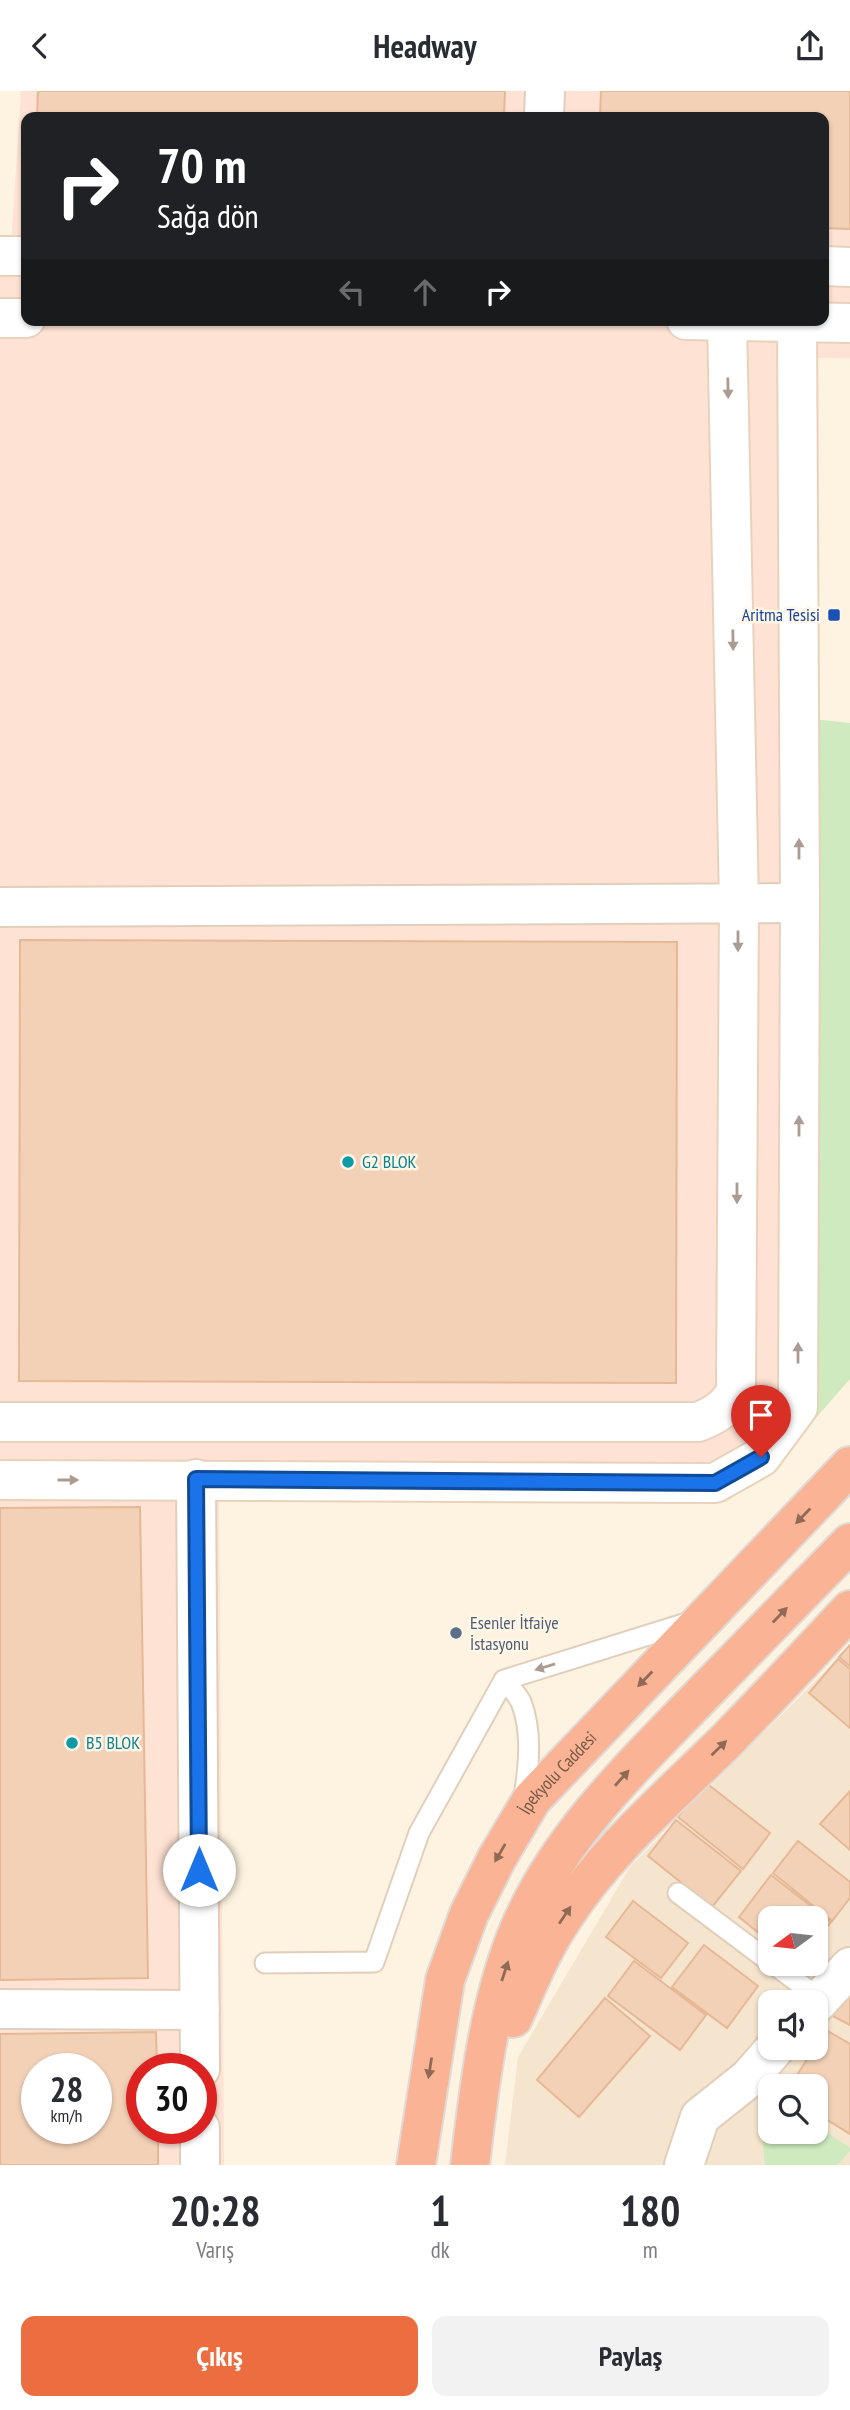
<!DOCTYPE html>
<html lang="tr">
<head>
<meta charset="utf-8">
<style>
	:root { --surface:#fff; --page:#f2f2f3; --text:#2b2b33; --muted:#7c7c81; --accent:#ec6e40 }
	body { margin:0; font-family:"PT Sans Narrow",sans-serif; background:var(--page); color:var(--text); height:100vh; display:flex; flex-direction:column; font-size:26px; white-space:nowrap }
	* { box-sizing:border-box; margin:0 }
	p { font-size:23px; color:var(--muted) }
	.icon { flex:none; width:38px; height:38px; fill:none; stroke:currentColor; stroke-width:2; stroke-linecap:round; stroke-linejoin:round }
	.map { position:relative; height:2074px; overflow:hidden }
	.side { display:flex; flex-direction:column; background:var(--surface); flex:1 }
	.side>* { flex:none }
	.hud { position:absolute; left:21px; top:21px; width:808px; height:214px; border-radius:14px; box-shadow:0 2px 5px #0004; background:#202124; color:#fff; overflow:hidden }
	.needle { width:46px; rotate:255deg }
	.buttons { position:absolute; left:758px; top:1815px; display:grid; gap:14px }
	.buttons a { display:grid; place-items:center; width:70px; height:70px; border-radius:14px; background:var(--surface); box-shadow:0 2px 5px #0004; font-size:35px }
	.speed { position:absolute; left:21px; top:1962px; display:flex; gap:14px; font-size:35px; font-weight:700; text-align:center }
	.speed>* { display:grid; place-content:center; width:91px; height:91px; border-radius:50%; background:var(--surface); box-shadow:0 2px 5px #0004; line-height:1 }
	.speed small { font-size:18px; font-weight:400 }
	.speed .limit { border:10px solid #d22; background:#fff; color:#111 }
	.pin { position:absolute; display:grid; place-items:center; width:60px; height:60px; color:#fff; margin:-72px -30px; border-radius:50% 50% 50% 0; rotate:-45deg; box-shadow:0 0 7px #0007 }
	.pin .icon { rotate:45deg }
	.me { position:absolute; width:77px; margin:-38px; rotate:0deg; stroke-linejoin:round; filter:drop-shadow(0 0 5px #0008) }
	.turn { display:flex; align-items:center; gap:24px; height:147px; padding:0 21px; font-size:32px }
	.turn .icon { width:91px; height:91px; stroke-width:2.5 }
	.turn b { display:block; font-size:49px; line-height:60px }
	.lanes { display:flex; align-items:center; height:66px; padding:0 21px; background:#0003; justify-content:center; gap:35px; direction:ltr }
	.lanes .off { opacity:.35 }
	.eta { display:flex; justify-content:space-evenly; align-items:center; height:119px; text-align:center }
	.eta b { font-size:42px; font-weight:700; line-height:49px }
	.cta { display:flex; gap:14px; margin-top:auto; padding:14px 21px }
	.cta a { flex:1; height:80px; border-radius:14px; background:var(--accent); color:#fff; font-size:28px; font-weight:700; line-height:80px; text-align:center }
	.cta a+a { background:var(--page); color:var(--text) }
	header { display:flex; justify-content:space-between; align-items:center; height:91px; padding:0 21px; background:var(--surface); font-size:32px; font-weight:700 }
	.map>svg:first-child { display:block }
	.residential { fill:#f5e5ce; fill-rule:evenodd }
	.commercial { fill:#fee2d3; fill-rule:evenodd }
	.green { fill:#ceeabe }
	.building { fill:#f3d1b7; stroke:#e6b896; stroke-width:2; fill-rule:evenodd }
	.lines { fill:none; stroke-linecap:round; stroke-linejoin:round }
	.lane-casing { stroke:#e1cfbc; stroke-width:23 }
	.street-casing { stroke:#e1cfbc; stroke-width:42 }
	.secondary-casing { stroke:#e8d2bb; stroke-width:42 }
	.highway-casing { stroke:#e0dad7; stroke-width:42 }
	.lane { stroke:#fff; stroke-width:19 }
	.street { stroke:#fff; stroke-width:38 }
	.secondary { stroke:#fff; stroke-width:38 }
	.highway { stroke:#fab394; stroke-width:38 }
	.oneway { fill:#ac9b91 }
	.oneway2 { fill:#8f6b56 }
	.route-casing { stroke:#114b97; stroke-width:18 }
	.route { stroke:#1a73e8; stroke-width:12 }
	.transit-dot { fill:#1a4fb4; stroke:#fff6e7; stroke-width:2.5 }
	.culture-dot { fill:#0f9aa8; stroke:#fff6e7; stroke-width:2.5 }
	.service-dot { fill:#5c6f8a; stroke:#fff6e7; stroke-width:2.5 }
	.labels { text-anchor:middle; stroke-width:5; stroke-linejoin:round; paint-order:stroke }
	.transit-label { font-size:18px; fill:#164399; stroke:#fff6e7; text-anchor:end }
	.culture-label { font-size:18px; fill:#0d838f; stroke:#fff6e7; text-anchor:start }
	.service-label { font-size:18px; fill:#4e5e75; stroke:#fff6e7; text-anchor:start }
	.street-label { font-size:18px; fill:#745947; stroke:#fff6e7 }
</style>
</head>
<body>
<header><svg class="icon" aria-label="back" viewBox="0 0 24 24"><path d="M15 5l-7 7 7 7"/></svg>Headway<svg class="icon" aria-label="share" viewBox="0 0 24 24"><path d="M12 15V3M7 8l5-5 5 5M5 13v7h14v-7"/></svg></header>
<div class="map">
<svg width="850" height="2074" viewBox="0 0 850 2074">
	<rect width="100%" height="100%" fill="#fdf3e0"/>
	<path class="residential" d="M 850,1555 L 850,2074 L 505,2074 L 518,1966 L 630,1776 ZM 770,1827 L 816,1827 L 816,1872 L 770,1872 ZM 770,1911 L 816,1911 L 816,1956 L 770,1956 ZM 770,1995 L 816,1995 L 816,2040 L 770,2040 Z"/>
	<path class="commercial" d="M 21,0 L 850,0 L 850,267 L 812,267 L 815,1328 L 727,1411 L 219,1406 L 224,2074 L 0,2074 L 0,164 L 11,155 ZM 26,26 L 824,26 L 824,229 L 26,229 ZM 37,1978 L 96,1978 L 96,2037 L 37,2037 ZM 142,1978 L 201,1978 L 201,2037 L 142,2037 Z"/>
	<path class="green" d="M 813,628 L 850,632 L 850,1288 L 815,1328 Z
		M 770,2016 L 770,2040 L 816,2040 L 816,2034 L 850,2057 L 850,2060 L 837,2074 L 765,2074 L 760,2028 Z"/>
	<path class="building" d="M 38,0 L 505,0 L 504,26 L 37,26 Z
		M 601,0 L 850,0 L 850,138 L 824,137 L 824,26 L 600,26 Z
		M 20,849 L 677,851 L 676,1292 L 19,1290 Z
		M 140,1416 L 148,1887 L 0,1889 L 0,1417 Z
		M 850,1554 L 850,1575 L 839,1566 Z
		M 838,1568 L 850,1578 L 850,1637 L 809,1602 Z
		M 705,1691 L 770,1742 L 743,1778 L 678,1726 Z
		M 850,1700 L 850,1759 L 820,1733 Z
		M 676,1729 L 741,1780 L 712,1816 L 648,1765 Z
		M 798,1750 L 850,1791 L 850,1807 L 832,1830 L 773,1782 Z
		M 771,1784 L 831,1831 L 816,1851 L 816,1827 L 770,1827 L 770,1851 L 739,1826 Z
		M 633,1810 L 688,1852 L 661,1887 L 606,1846 Z
		M 704,1854 L 758,1895 L 727,1937 L 672,1896 Z
		M 634,1870 L 706,1924 L 680,1959 L 608,1905 Z
		M 850,1897 L 850,1934 L 827,1922 Z
		M 605,1907 L 650,1945 L 579,2026 L 537,1989 Z
		M 826,1939 L 850,1953 L 850,2043 L 816,2022 L 816,1995 L 790,1995 Z
		M 156,1941 L 157,1978 L 142,1978 L 142,2037 L 158,2037 L 158,2074 L 0,2074 L 0,1943 ZM 37,1978 L 96,1978 L 96,2037 L 37,2037 Z"/>
	<g class="lines">
		<defs>
			<path id="lane" d="M 523,1710 C 529,1679 533,1641 521,1611 C 517,1603 510,1596 504,1589 L 693,1530
				M 678,1802 L 770,1871
				M 265,1872 L 374,1871 L 419,1742 L 504,1589
				M 772,1872 L 820,1908"/>
			<path id="street" d="M 544,26 L 545,0
				M 0,816 L 800,812
				M 196,1388 L 200,1978
				M 816,1913 L 850,1876
				M 0,1918 L 200,1919
				M 200,2074 L 200,2037
				M 684,2074 L 700,2026 L 749,1987 L 776,1956"/>
			<path id="secondary" d="M 0,165 L 26,165
				M 824,175 L 850,176
				M 0,227 L 26,227
				M 686,229 L 850,232
				M 0,1331 L 698,1331 C 716,1324 726,1317 736,1301 L 739,812 L 727,229
				M 0,1389 L 715,1392 L 761,1366 L 798,1316 L 800,812 L 797,229"/>
			<g id="highway">
				<path d="M 513,1927 C 528,1893 542,1858 563,1827 C 607,1758 672,1704 729,1647 C 770,1605 810,1562 850,1519"/>
				<path id="s1" d="M 416,2074 L 445,1889 L 469,1823 L 497,1767 L 532,1708 L 850,1375"/>
				<path d="M 470,2074 C 479,1997 488,1918 516,1846 C 553,1753 626,1682 695,1611 C 746,1558 798,1505 850,1452"/>
			</g>
		</defs>
		<use href="#lane" class="lane-casing"/>
		<use href="#street" class="street-casing"/>
		<use href="#secondary" class="secondary-casing"/>
		<use href="#highway" class="highway-casing"/>
		<use href="#lane" class="lane"/>
		<use href="#street" class="street"/>
		<use href="#secondary" class="secondary"/>
		<use href="#highway" class="highway"/>
	</g>
	<defs><path id="oneway-solid" d="M-6-.8H1V-3.2L6.5 0L1 3.2V.8H-6Z" transform="scale(1.75)"/></defs>
	<g class="oneway">
		<use href="#oneway-solid" transform="translate(728 297) rotate(89)"/>
		<use href="#oneway-solid" transform="translate(733 549) rotate(89)"/>
		<use href="#oneway-solid" transform="translate(799 758) rotate(-90)"/>
		<use href="#oneway-solid" transform="translate(738 850) rotate(90)"/>
		<use href="#oneway-solid" transform="translate(799 1035) rotate(-90)"/>
		<use href="#oneway-solid" transform="translate(737 1102) rotate(90)"/>
		<use href="#oneway-solid" transform="translate(798 1262) rotate(-90)"/>
		<use href="#oneway-solid" transform="translate(68 1389)"/>
		<use href="#oneway-solid" transform="translate(545 1576) rotate(163)"/>
	</g>
	<g class="oneway2">
		<use href="#oneway-solid" transform="translate(803 1425) rotate(134)"/>
		<use href="#oneway-solid" transform="translate(780 1524) rotate(-46)"/>
		<use href="#oneway-solid" transform="translate(645 1588) rotate(134)"/>
		<use href="#oneway-solid" transform="translate(719 1657) rotate(-44)"/>
		<use href="#oneway-solid" transform="translate(622 1687) rotate(-48)"/>
		<use href="#oneway-solid" transform="translate(500 1762) rotate(120)"/>
		<use href="#oneway-solid" transform="translate(565 1824) rotate(-56)"/>
		<use href="#oneway-solid" transform="translate(505 1880) rotate(-72)"/>
		<use href="#oneway-solid" transform="translate(430 1977) rotate(99)"/>
	</g>
	<g class="lines">
		<defs>
			<path id="route" d="M 199,1779 L 196,1388 L 715,1392 L 761,1366"/>
		</defs>
		<use href="#route" class="route-casing"/>
		<use href="#route" class="route"/>
	</g>
	<rect class="transit-dot" x="827" y="517" width="14" height="14" rx="3.5"/>
	<g class="culture-dot">
		<circle cx="348" cy="1071" r="7"/>
		<circle cx="72" cy="1652" r="7"/>
	</g>
	<circle class="service-dot" cx="456" cy="1542" r="7"/>
	<g class="labels">
		<g class="transit-label">
			<text x="820" y="530">Aritma Tesisi</text>
		</g>
		<g class="culture-label">
			<text x="362" y="1077">G2 BLOK</text>
			<text x="86" y="1658">B5 BLOK</text>
		</g>
		<g class="service-label">
			<text x="470" y="1538">Esenler İtfaiye<tspan x="470" dy="21">İstasyonu</tspan></text>
		</g>
		<g class="street-label">
			<text dy="6" stroke="none"><textPath href="#s1" startOffset="425">İpekyolu Caddesi</textPath></text>
		</g>
	</g>
</svg>
<div class="buttons">
<a><svg class="needle" viewBox="-14 -14 28 28"><path d="M0-13l5 13h-10z" fill="#e53935"/><path d="M0 13l5-13h-10z" fill="#7c7c81"/></svg></a>
<a><svg class="icon" aria-label="sound" viewBox="0 0 24 24"><path d="M4 9h4l5-4v14l-5-4H4zM17 9q2 3 0 6"/></svg></a>
<a><svg class="icon" aria-label="search" viewBox="0 0 24 24"><circle cx="10" cy="10" r="6"/><path d="M15 15l6 6"/></svg></a>
</div>
<div class="speed"><div>28<small>km/h</small></div><div class="limit">30</div></div>
<div class="pin" style="left:761px;top:1366px;background:#d93025"><svg class="icon" aria-label="arrive" viewBox="0 0 24 24"><path d="M6 21V4h12l-3 4 3 4H6"/></svg></div>
<svg class="me" style="left:199px;top:1779px" viewBox="-20 -20 40 40"><circle r="19" fill="#fff"/><path d="M0-13L10 11 0 6-10 11z" fill="#1a73e8"/></svg>
<div class="hud">
<div class="turn"><svg class="icon" aria-label="right" viewBox="0 0 24 24"><path d="M7 20v-9h11M14 6l5 5-5 5"/></svg><div><b>70 m</b>Sağa dön</div></div>
<div class="lanes"><svg class="icon off" aria-label="left" viewBox="0 0 24 24"><path d="M17 20v-9H6M10 6l-5 5 5 5"/></svg><svg class="icon off" aria-label="ahead" viewBox="0 0 24 24"><path d="M12 20V5M6 11l6-6 6 6"/></svg><svg class="icon" aria-label="right" viewBox="0 0 24 24"><path d="M7 20v-9h11M14 6l5 5-5 5"/></svg></div>
</div>
</div>
<section class="side">
<div class="eta">
<div><b>20:28</b><p>Varış</p></div>
<div><b>1</b><p>dk</p></div>
<div><b>180</b><p>m</p></div>
</div>
<div class="cta"><a>Çıkış</a><a>Paylaş</a></div>
</section>
</body>
</html>
